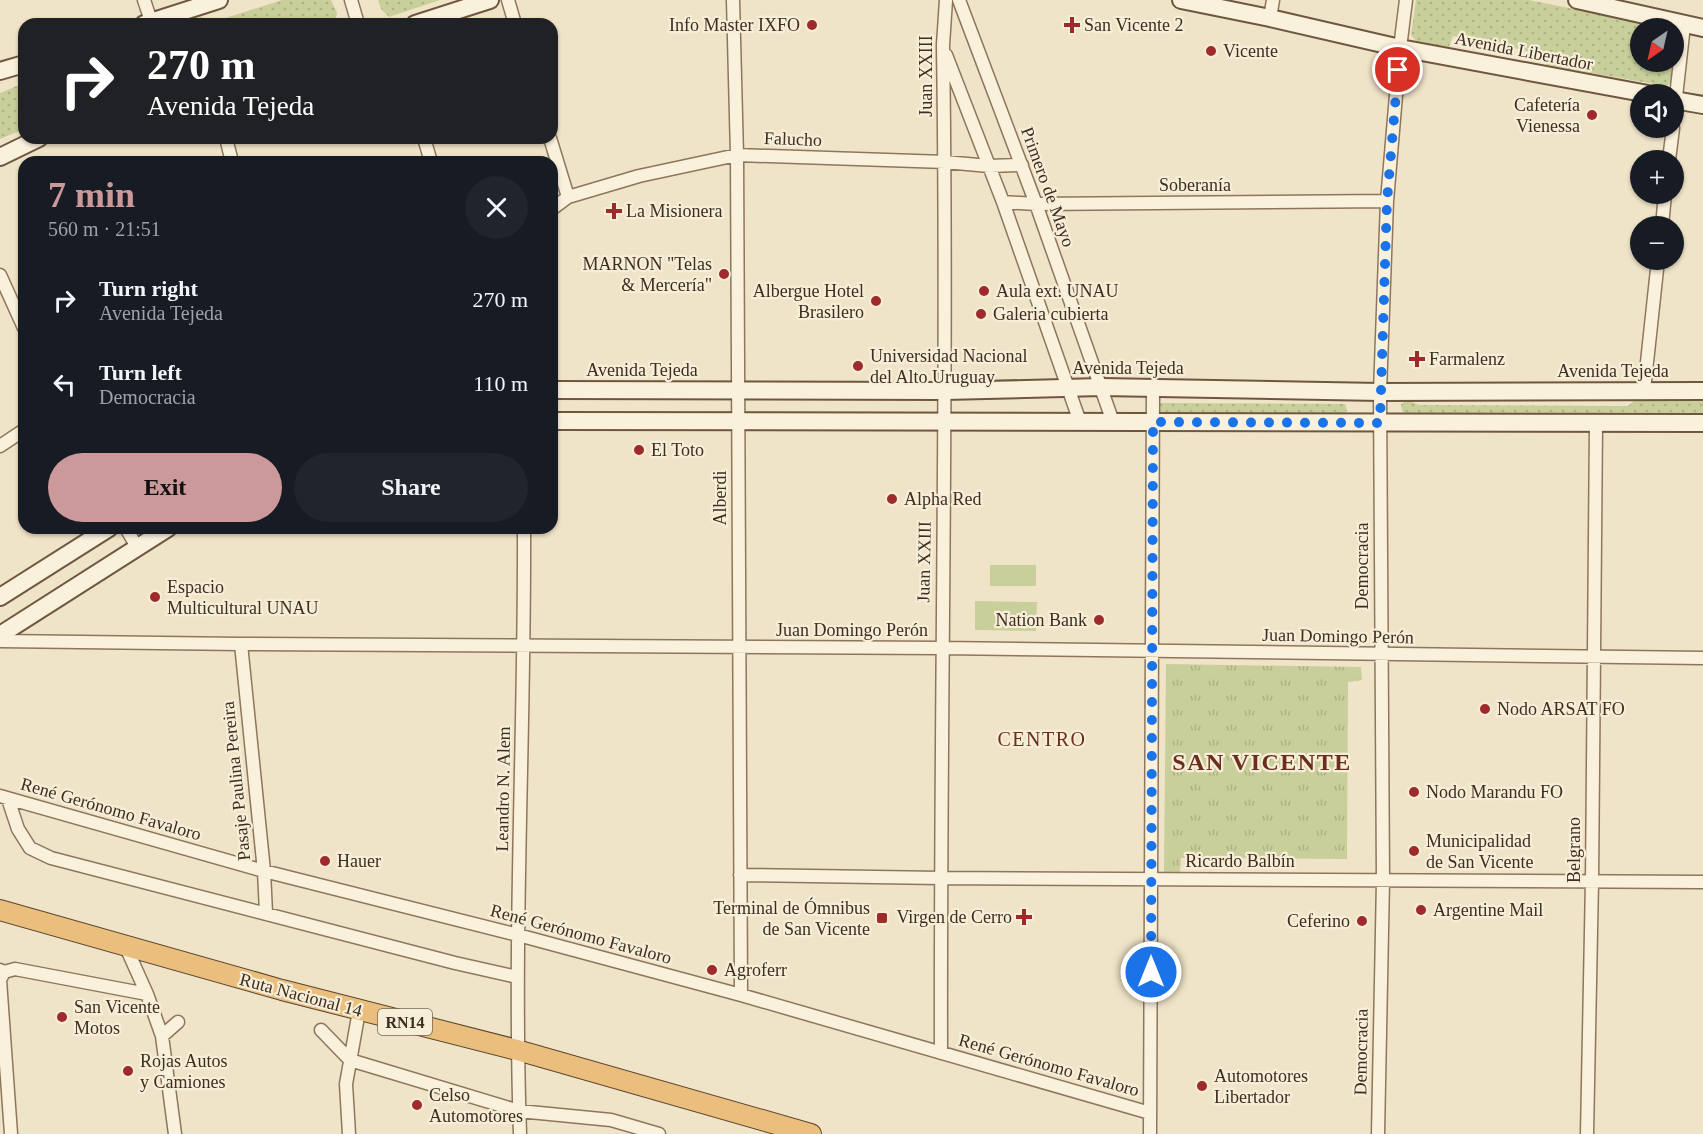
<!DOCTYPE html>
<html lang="en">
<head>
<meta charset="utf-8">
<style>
	:root { --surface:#171b24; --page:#20242c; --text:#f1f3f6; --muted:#9ea1a6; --accent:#cc999b }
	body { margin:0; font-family:"Times New Roman",serif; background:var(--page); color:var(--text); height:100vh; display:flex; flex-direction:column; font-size:22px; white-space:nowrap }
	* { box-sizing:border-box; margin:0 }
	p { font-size:20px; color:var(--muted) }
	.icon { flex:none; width:33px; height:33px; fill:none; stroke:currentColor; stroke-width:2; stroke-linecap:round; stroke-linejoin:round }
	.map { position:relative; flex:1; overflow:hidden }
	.drawer { position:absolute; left:18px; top:156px; width:540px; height:378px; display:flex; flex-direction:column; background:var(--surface); border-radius:18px; box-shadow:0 2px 4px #0004 }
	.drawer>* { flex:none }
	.banner { position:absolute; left:18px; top:18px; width:540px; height:126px; border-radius:18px; box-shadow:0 2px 4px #0004; background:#202124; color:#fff; overflow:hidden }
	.needle { width:39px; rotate:214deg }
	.controls { position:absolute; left:1630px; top:18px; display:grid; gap:12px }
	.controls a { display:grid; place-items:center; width:54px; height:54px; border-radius:50%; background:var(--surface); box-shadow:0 2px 4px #0004; font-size:30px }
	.pin { position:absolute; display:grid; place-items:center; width:51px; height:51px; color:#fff; margin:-26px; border:3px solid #fff; border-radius:50%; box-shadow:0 2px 6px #0007 }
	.me { position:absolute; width:66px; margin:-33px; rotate:0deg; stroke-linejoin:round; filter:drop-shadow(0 0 4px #0008) }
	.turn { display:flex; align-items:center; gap:21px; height:126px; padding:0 30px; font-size:27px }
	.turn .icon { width:78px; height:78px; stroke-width:2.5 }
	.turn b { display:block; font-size:42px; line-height:51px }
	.round { display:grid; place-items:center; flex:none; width:63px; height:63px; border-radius:32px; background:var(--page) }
	.headline { display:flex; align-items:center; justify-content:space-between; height:102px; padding:0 30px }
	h1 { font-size:36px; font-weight:800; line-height:45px; color:var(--accent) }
	.primary-button { display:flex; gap:12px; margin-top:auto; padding:12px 30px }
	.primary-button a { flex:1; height:69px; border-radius:36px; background:var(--accent); color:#111; font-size:24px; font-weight:800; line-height:69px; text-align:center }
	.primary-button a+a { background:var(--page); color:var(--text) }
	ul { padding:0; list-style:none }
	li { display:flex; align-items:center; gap:18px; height:84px; padding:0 30px }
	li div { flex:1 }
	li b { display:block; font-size:22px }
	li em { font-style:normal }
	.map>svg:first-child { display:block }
	.grass { fill:url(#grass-dots) }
	.park { fill:url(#park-tufts) }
	.garden { fill:#c9cf9b }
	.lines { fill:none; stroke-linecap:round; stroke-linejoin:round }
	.minor-casing { stroke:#8d765c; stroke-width:15 }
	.secondary-casing { stroke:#6f573f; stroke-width:20 }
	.trunk-casing { stroke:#5b4430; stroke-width:22 }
	.minor { stroke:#faf1dc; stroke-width:12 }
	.secondary { stroke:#faf1dc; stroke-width:16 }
	.trunk { stroke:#eabe7c; stroke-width:20 }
	.route { stroke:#1a73e8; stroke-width:10; stroke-dasharray:0 18 }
	.poi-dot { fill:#9e2a2b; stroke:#f7eed8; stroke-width:2 }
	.labels { text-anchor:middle; stroke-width:4.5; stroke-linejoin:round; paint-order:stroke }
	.shield { fill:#f7eed8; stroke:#756857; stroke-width:1.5 }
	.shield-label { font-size:16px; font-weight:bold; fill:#3d2e20 }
	.poi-label { font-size:18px; fill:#3d2e20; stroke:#f7eed8; text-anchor:start }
	.street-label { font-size:18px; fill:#3d2e20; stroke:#f7eed8 }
	.neighbourhood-label { font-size:20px; letter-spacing:1.5px; fill:#6b2e1e; stroke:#f7eed8 }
	.district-label { font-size:24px; font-weight:bold; letter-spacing:1.5px; fill:#6b2e1e; stroke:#f7eed8 }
</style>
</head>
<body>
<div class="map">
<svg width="1703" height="1134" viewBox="0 0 1703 1134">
	<defs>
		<pattern id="grass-dots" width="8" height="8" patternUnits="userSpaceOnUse" patternTransform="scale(1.5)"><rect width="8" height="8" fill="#c9cf9b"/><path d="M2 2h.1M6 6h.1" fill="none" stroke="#aeb285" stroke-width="1.8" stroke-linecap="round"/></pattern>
		<pattern id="park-tufts" width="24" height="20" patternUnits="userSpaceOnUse" patternTransform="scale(1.5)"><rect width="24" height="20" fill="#c9cf9b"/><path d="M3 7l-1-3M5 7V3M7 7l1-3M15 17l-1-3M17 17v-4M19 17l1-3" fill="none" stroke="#aeb285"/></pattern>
	</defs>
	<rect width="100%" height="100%" fill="#f0e4c8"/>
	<path class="grass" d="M 282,0 L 331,0 L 337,13 L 335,24 L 181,24 L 201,17 L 210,23 Z
		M 378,0 L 440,0 L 389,17 L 381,9 Z
		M 1416,0 L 1529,0 L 1669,28 L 1641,28 L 1641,62 L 1674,62 L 1671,83 L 1666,86 L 1546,65 L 1548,55 L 1453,36 L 1448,49 L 1418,43 L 1411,35 Z
		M 24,83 L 24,129 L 0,139 L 0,93 Z
		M 1636,399 L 1703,401 L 1703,416 L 1408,415 L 1402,411 L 1401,404 L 1407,400 L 1419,405 L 1628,406 Z
		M 1160,403 L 1345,404 L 1347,410 L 1345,415 L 1161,414 L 1157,411 Z"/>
	<path class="park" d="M 1166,664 L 1361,667 L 1362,680 L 1348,682 L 1347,859 L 1181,858 L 1180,873 L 1164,872 Z"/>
	<path class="garden" d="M 990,565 L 1036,565 L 1036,586 L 990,586 Z
		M 975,601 L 1037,602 L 1036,631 L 975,630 Z"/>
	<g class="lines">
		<defs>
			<path id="minor" d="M 144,0 L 152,24
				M 351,0 L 358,24
				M 508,0 L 515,24
				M 733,0 L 737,155 L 741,995
				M 959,0 L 1036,204 L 1113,422
				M 1270,18 L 1273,0
				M 946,55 L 1003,202 L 1080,422
				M 1674,115 L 1684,25
				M 226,138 L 232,162
				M 424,138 L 431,162
				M 550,138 L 568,197
				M 1669,160 L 1673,128
				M 1003,202 L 1036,204 L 1387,201
				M 552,209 L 568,197 L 639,176 L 737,155 L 945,162 L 989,166 L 1022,165
				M 1662,226 L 1665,194
				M 0,275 L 24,328
				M 1644,390 L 1658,260
				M 0,446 L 24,430
				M 126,528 L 137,547
				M 0,641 L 241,644 L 942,648 L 1703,658
				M 241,644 L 264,871 L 266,913
				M 0,796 L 264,871 L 518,935 L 741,995 L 1150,1113
				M 8,799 L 18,829 L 30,848 L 51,858 L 455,963 L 517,977
				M 740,875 L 940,878 L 1703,882
				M 125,945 L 147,994 L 162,1036 L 175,1134
				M 0,970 L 4,972 L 15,969 L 147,994
				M 4,972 L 0,980 L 11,1134
				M 321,1030 L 350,1060 L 519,1111 L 611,1120 L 659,1134
				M 162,1036 L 178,1022
				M 941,1053 C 940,717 948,381 943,45 L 946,0
				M 349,1134 L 346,1084 L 359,1011
				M 520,1134 C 513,932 525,730 524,528
				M 1150,1134 L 1153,387
				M 1378,1134 L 1383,880 L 1380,392 L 1387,201 L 1400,48 L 1406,0
				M 1587,1134 L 1592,881 L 1596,423"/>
			<path id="secondary" d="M 1181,0 L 1270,18 L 1400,48 L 1648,94
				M 1577,0 L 1703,28
				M 144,24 L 219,0
				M 415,24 L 490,0
				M 0,71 L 24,64
				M 1674,100 L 1703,105
				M 0,157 L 39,138
				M 552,390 L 945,391 L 1101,387 L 1380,392 L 1703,391
				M 552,421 L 1703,423
				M 0,597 L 109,528
				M 0,635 L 168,528"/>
			<path id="trunk" d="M 0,910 L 282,990 L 517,1050 L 811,1134"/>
		</defs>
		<use href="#minor" class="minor-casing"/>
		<use href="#secondary" class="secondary-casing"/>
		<use href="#trunk" class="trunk-casing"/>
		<use href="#minor" class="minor"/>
		<use href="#secondary" class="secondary"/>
		<use href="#trunk" class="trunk"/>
	</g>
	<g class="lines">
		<path class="route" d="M 1151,972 L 1153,422 L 1380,423 L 1387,201 L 1398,70"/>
	</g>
	<g class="poi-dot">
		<circle cx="812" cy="25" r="6"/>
		<path d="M1069 16h6v6h6v6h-6v6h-6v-6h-6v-6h6z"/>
		<circle cx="1211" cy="51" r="6"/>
		<circle cx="1592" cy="115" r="6"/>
		<path d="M611 202h6v6h6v6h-6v6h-6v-6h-6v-6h6z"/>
		<circle cx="724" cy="274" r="6"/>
		<circle cx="984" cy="291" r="6"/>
		<circle cx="876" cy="301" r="6"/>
		<circle cx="981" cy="314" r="6"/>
		<path d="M1414 350h6v6h6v6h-6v6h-6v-6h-6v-6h6z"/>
		<circle cx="858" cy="366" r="6"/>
		<circle cx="639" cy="450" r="6"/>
		<circle cx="892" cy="499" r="6"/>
		<circle cx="155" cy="597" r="6"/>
		<circle cx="1099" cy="620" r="6"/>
		<circle cx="1485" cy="709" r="6"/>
		<circle cx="1414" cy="792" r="6"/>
		<circle cx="1414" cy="851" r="6"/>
		<circle cx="325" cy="861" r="6"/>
		<circle cx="1421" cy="910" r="6"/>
		<path d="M1021 908h6v6h6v6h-6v6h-6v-6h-6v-6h6z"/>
		<rect x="876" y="912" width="12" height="12" rx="3"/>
		<circle cx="1362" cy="921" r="6"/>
		<circle cx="712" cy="970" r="6"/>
		<circle cx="62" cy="1017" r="6"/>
		<circle cx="128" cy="1071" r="6"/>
		<circle cx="1202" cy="1086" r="6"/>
		<circle cx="417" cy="1105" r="6"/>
	</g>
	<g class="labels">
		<rect class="shield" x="378" y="1009" width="54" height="26" rx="4.5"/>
		<g class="shield-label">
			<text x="405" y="1028">RN14</text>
		</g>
		<g class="poi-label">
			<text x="800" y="31" text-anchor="end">Info Master IXFO</text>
			<text x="1084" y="31">San Vicente 2</text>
			<text x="1223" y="57">Vicente</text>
			<text x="1580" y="111" text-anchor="end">Cafetería<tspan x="1580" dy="21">Vienessa</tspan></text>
			<text x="626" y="217">La Misionera</text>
			<text x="712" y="270" text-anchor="end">MARNON "Telas<tspan x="712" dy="21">&amp; Mercería"</tspan></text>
			<text x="864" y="297" text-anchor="end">Albergue Hotel<tspan x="864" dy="21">Brasilero</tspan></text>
			<text x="996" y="297">Aula ext. UNAU</text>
			<text x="993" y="320">Galeria cubierta</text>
			<text x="870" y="362">Universidad Nacional<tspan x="870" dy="21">del Alto Uruguay</tspan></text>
			<text x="1429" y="365">Farmalenz</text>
			<text x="651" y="456">El Toto</text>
			<text x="904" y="505">Alpha Red</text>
			<text x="167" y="593">Espacio<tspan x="167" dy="21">Multicultural UNAU</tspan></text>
			<text x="1087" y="626" text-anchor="end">Nation Bank</text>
			<text x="1497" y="715">Nodo ARSAT FO</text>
			<text x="1426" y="798">Nodo Marandu FO</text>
			<text x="1426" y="847">Municipalidad<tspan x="1426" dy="21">de San Vicente</tspan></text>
			<text x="337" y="867">Hauer</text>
			<text x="870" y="914" text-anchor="end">Terminal de Ómnibus<tspan x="870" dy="21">de San Vicente</tspan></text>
			<text x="1433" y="916">Argentine Mail</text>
			<text x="1012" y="923" text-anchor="end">Virgen de Cerro</text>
			<text x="1350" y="927" text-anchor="end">Ceferino</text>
			<text x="724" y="976">Agroferr</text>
			<text x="74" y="1013">San Vicente<tspan x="74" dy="21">Motos</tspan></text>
			<text x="140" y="1067">Rojas Autos<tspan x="140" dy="21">y Camiones</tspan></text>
			<text x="1214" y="1082">Automotores<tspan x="1214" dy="21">Libertador</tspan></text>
			<text x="429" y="1101">Celso<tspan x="429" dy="21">Automotores</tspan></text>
		</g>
		<g class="street-label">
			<text transform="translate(1524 51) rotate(11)" y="6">Avenida Libertador</text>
			<text transform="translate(926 76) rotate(-90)" y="6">Juan XXIII</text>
			<text transform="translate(793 139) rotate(2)" y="6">Falucho</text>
			<text x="1195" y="191">Soberanía</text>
			<text transform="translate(1048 187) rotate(70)" y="6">Primero de Mayo</text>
			<text x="1128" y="374">Avenida Tejeda</text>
			<text x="642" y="376">Avenida Tejeda</text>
			<text x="1613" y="377">Avenida Tejeda</text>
			<text transform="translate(720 498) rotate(-90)" y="6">Alberdi</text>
			<text transform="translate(924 562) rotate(-89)" y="6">Juan XXIII</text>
			<text transform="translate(1362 566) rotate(-90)" y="6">Democracia</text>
			<text x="852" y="636">Juan Domingo Perón</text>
			<text transform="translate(1338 636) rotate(1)" y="6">Juan Domingo Perón</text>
			<text transform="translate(236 781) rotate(-96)" y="6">Pasaje Paulina Pereira</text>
			<text transform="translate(503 789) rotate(-89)" y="6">Leandro N. Alem</text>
			<text transform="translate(111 809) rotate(16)" y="6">René Gerónomo Favaloro</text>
			<text transform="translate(1574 850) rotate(-90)" y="6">Belgrano</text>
			<text x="1240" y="867">Ricardo Balbín</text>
			<text transform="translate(581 934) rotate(15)" y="6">René Gerónomo Favaloro</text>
			<text transform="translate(301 995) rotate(15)" y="6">Ruta Nacional 14</text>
			<text transform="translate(1361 1052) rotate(-89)" y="6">Democracia</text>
			<text transform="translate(1049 1065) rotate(16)" y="6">René Gerónomo Favaloro</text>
		</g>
		<g class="neighbourhood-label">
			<text x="1042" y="746">CENTRO</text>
		</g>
		<g class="district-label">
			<text x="1262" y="770">SAN VICENTE</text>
		</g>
	</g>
</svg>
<div class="controls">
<a><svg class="needle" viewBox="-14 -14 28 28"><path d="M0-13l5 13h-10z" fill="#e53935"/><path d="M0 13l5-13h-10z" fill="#9ea1a6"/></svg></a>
<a><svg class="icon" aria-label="sound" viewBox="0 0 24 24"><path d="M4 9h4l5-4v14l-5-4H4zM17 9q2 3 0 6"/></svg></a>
<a>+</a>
<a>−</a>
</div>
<div class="pin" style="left:1398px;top:70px;background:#d93025"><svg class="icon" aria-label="arrive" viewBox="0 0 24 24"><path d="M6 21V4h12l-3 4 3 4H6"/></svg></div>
<svg class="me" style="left:1151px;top:972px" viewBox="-20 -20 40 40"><circle r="17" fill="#1a73e8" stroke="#fff" stroke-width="3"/><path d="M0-11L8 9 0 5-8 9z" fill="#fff"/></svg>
<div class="banner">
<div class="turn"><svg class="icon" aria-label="right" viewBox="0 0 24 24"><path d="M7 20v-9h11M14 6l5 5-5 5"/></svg><div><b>270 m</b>Avenida Tejeda</div></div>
</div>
<section class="drawer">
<div class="headline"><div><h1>7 min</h1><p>560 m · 21:51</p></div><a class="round"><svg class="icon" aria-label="close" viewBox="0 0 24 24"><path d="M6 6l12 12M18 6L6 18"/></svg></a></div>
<ul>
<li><svg class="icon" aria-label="right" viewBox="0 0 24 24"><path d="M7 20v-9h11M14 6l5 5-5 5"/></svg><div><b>Turn right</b><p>Avenida Tejeda</p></div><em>270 m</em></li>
<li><svg class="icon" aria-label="left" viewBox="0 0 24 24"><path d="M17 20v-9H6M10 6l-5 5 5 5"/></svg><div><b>Turn left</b><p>Democracia</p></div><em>110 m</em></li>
</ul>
<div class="primary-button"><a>Exit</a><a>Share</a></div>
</section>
</div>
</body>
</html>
